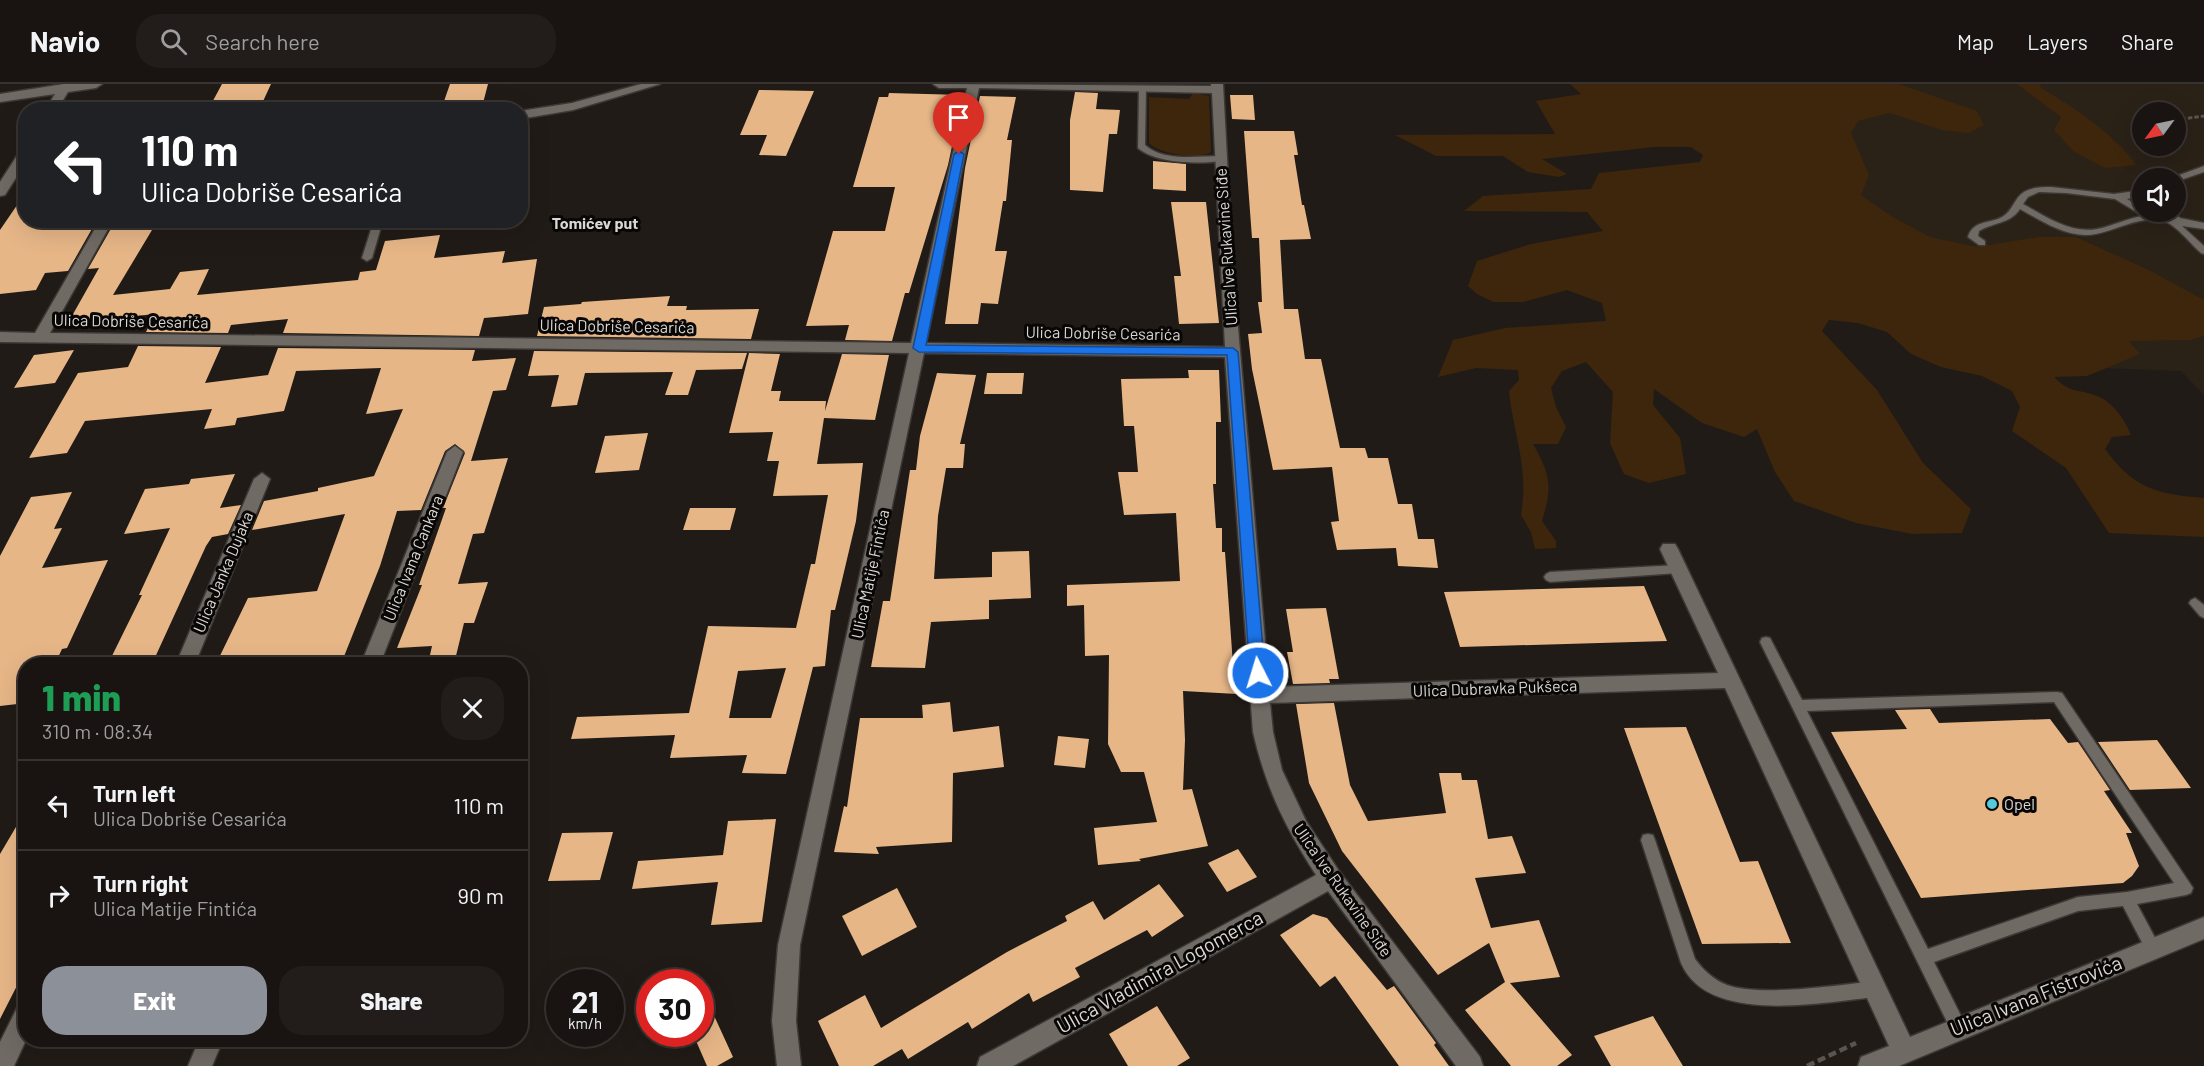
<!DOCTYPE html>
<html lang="en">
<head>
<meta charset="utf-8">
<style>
	:root { --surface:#191411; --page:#221d1a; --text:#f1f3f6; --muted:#9f9e9f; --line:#373331; --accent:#8c9099 }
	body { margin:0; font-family:Barlow,sans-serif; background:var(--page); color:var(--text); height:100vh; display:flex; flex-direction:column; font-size:22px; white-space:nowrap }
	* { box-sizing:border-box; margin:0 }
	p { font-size:20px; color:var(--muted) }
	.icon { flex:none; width:33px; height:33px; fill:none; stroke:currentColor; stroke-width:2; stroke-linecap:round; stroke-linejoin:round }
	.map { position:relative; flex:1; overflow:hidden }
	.details { position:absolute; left:18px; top:573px; width:510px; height:390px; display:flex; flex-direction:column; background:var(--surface); border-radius:24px; box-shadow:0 6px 24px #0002,0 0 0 2px var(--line) }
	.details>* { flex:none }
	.guide { position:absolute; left:18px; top:18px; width:510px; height:126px; border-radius:24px; box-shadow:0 6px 24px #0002,0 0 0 2px var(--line); background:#202124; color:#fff; overflow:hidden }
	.needle { width:39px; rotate:237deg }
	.controls { position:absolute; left:2132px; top:18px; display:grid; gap:12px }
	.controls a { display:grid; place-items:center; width:54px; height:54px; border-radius:50%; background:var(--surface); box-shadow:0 6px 24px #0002,0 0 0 2px var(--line); font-size:30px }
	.speed { position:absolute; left:546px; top:885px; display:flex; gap:12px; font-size:30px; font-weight:700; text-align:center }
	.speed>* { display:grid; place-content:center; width:78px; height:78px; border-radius:50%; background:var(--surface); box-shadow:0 6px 24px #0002,0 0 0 2px var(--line); line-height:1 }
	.speed small { font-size:15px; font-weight:400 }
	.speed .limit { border:9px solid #d22; background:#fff; color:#111 }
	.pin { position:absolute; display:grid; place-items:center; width:51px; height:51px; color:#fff; margin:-62px -26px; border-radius:50% 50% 50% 0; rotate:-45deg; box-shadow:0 0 6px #0007 }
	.pin .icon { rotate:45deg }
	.me { position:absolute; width:66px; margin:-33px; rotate:355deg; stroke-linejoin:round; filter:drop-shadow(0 0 4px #0008) }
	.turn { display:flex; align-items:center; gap:21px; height:126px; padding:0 24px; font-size:27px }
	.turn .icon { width:78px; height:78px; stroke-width:2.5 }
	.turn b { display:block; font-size:42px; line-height:51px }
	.round { display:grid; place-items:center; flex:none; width:63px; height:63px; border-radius:24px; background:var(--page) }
	.head { display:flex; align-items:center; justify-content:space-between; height:102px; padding:0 24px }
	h1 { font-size:36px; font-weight:800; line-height:45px; color:#1e9e55 }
	.primary-button { display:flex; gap:12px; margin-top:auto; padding:12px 24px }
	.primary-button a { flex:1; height:69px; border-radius:24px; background:var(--accent); color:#fff; font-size:24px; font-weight:800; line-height:69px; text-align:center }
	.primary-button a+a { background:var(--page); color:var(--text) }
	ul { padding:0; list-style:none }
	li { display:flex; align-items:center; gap:18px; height:90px; padding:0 24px; border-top:2px solid var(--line) }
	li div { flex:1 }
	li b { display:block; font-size:22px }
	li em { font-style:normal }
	header { display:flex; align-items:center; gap:36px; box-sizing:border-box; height:84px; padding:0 30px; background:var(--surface); border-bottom:2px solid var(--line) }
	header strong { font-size:28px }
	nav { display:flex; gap:33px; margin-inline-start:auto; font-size:21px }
	.search { width:420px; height:54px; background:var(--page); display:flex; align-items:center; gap:15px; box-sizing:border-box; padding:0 21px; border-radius:24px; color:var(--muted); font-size:22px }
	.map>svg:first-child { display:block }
	.built { fill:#2a2117; fill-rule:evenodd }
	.green { fill:#3d260c }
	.building { fill:#e6b687; fill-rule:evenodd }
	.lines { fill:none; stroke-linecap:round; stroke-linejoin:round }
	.lane-casing { stroke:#3c3835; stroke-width:3 }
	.street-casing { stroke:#3c3835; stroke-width:3 }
	.path-far1 { stroke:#595450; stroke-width:3; stroke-dasharray:4.5 2; stroke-linecap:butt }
	.path { stroke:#595450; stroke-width:4.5; stroke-dasharray:8 4; stroke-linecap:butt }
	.lane { fill:#706a64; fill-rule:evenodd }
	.street { fill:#706a64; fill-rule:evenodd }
	.route { fill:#1a73e8; stroke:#114b97; stroke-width:1.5 }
	.poi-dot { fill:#54cadd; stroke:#090705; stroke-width:2 }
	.labels { text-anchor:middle; stroke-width:6; stroke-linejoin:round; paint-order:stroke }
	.far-quarter-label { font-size:16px; font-weight:bold; fill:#dbd7d4; stroke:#090705 }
	.street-label { font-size:16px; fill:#dbd7d4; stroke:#090705 }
	.poi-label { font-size:16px; fill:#dbd7d4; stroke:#090705; text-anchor:start }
	.near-street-label { font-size:20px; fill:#dbd7d4; stroke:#090705 }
</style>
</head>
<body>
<header>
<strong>Navio</strong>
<div class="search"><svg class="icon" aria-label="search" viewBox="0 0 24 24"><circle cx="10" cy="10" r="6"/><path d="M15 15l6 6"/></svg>Search here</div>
<nav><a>Map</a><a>Layers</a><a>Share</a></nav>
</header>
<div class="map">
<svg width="2204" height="982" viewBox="0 0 2204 982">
	<rect width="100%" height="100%" fill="#211b17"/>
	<path class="built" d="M 1684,0 L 2204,0 L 2204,311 L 2181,287 L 2022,281 ZM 2142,28 L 2175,28 L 2175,62 L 2142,62 ZM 2142,94 L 2175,94 L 2175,128 L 2142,128 Z"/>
	<path class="green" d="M 1570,0 L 1899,0 L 1977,27 L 1984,41 L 1969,49 L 1942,46 L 1890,29 L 1858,37 L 1851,49 L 1869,91 L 1861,111 L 1891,132 L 1930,153 L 1977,163 L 2039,153 L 2076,153 L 2151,187 L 2204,216 L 2204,252 L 2190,256 L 2129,257 L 2140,270 L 2087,292 L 2054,293 C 2071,310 2076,304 2097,312 C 2113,318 2125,336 2131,351 L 2112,353 L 2105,365 C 2134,405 2157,410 2204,414 L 2204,453 L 2109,449 L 2066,384 L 2012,347 L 2020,323 L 2012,307 L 1982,292 L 1941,283 L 1911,270 L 1887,248 L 1858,239 L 1829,236 L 1822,247 L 1877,306 L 1923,379 L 1971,425 L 1962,449 L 1912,450 L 1856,439 L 1794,417 L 1775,388 L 1757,345 L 1744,353 L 1702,339 L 1654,305 L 1653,321 L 1680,354 L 1686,390 L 1649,399 L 1624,390 L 1610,359 L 1613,308 L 1586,278 L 1562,287 L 1551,304 L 1556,323 L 1566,343 L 1558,360 L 1533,360 C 1550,390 1553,402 1542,437 L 1556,457 L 1556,464 L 1535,465 L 1531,448 L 1521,431 C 1529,382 1514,354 1509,307 L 1519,296 L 1518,286 L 1476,284 L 1438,293 L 1453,256 L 1505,244 L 1606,237 L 1602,219 L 1567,206 L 1523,218 L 1493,218 L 1477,210 L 1468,202 L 1477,177 L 1531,160 L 1603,147 L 1587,128 L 1464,127 L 1483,112 L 1591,105 L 1599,89 L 1700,78 L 1703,71 L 1691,63 L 1655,63 L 1542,75 L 1567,90 L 1559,93 L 1528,88 L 1503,72 L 1436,72 L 1395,51 L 1555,50 L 1536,17 L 1581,10 Z
		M 2017,0 L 2040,0 L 2041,4 C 2071,21 2118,53 2136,81 L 2105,84 L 2073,67 L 2054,46 L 2061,33 Z
		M 1193,9 L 1209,12 L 1211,68 C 1198,76 1159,70 1149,59 L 1149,13 L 1189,15 Z"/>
	<path class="building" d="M 222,0 L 271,0 L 259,26 L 208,26 Z
		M 450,0 L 488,0 L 482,23 L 453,26 L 452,22 L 442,23 Z
		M 759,6 L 814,7 L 786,72 L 759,71 L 767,51 L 740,51 Z
		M 1075,8 L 1098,9 L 1096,25 L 1120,26 L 1117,50 L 1109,50 L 1103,108 L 1070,106 L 1070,36 Z
		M 889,9 L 963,11 L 948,81 L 909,209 L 905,209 L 892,257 L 845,256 L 849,241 L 806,242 L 833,147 L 885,147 L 895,103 L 853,103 L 879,13 L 888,13 Z
		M 1230,11 L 1253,11 L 1255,36 L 1232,35 Z
		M 980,12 L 1016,13 L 1007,56 L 1012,56 L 1006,117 L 1003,117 L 995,167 L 1007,167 L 998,220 L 981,219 L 978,240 L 945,240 L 965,84 Z
		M 1244,47 L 1294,47 L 1298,71 L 1294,71 L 1302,121 L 1304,121 L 1311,155 L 1280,156 L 1284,225 L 1298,225 L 1305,275 L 1321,275 L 1340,364 L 1365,364 L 1368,374 L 1388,374 L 1398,420 L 1412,420 L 1418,455 L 1434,455 L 1438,484 L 1398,482 L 1396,464 L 1337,466 L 1331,438 L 1339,437 L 1332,383 L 1273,386 L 1252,285 L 1248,250 L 1262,249 L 1258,218 L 1262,218 L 1259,154 L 1252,154 Z
		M 1153,77 L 1186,80 L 1186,107 L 1153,105 Z
		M 26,108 L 26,136 L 97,136 L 68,187 L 45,189 L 36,206 L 0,210 L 0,146 Z
		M 1171,118 L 1206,118 L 1219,239 L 1179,240 L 1174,192 L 1181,192 Z
		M 154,136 L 158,136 L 113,211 L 170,205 L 180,188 L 209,185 L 197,211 L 358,196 L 360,188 L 376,186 L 385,157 L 440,151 L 434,174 L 505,167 L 502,179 L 537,175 L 528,230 L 484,234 L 479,252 L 283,249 L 288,235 L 231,241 L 228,249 L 146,248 L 155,230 L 68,239 L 99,184 L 88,185 L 113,141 Z
		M 670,212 L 667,222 L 687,222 L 686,226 L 759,225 L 751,255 L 537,252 L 544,223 L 581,220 L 582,218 Z
		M 138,262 L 221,263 L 205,299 L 268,291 L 278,264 L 475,266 L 472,277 L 516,274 L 506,306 L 493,307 L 471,377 L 508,374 L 484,449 L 473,450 L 458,500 L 488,498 L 474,539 L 464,539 L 454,580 L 428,580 L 432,562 L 397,564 L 422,501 L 419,501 L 446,424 L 443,424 L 465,369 L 455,360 L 445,367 L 421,426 L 397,427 L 380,482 L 341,580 L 216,580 L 248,514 L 317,507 L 345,430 L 252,446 L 264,417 L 318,407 L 318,404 L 374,392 L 403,325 L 366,330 L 381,284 L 296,287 L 284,327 L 237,334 L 235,341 L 204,345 L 212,325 L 85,337 L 67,369 L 29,374 L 78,289 L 128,283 Z
		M 74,266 L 55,299 L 14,304 L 34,271 Z
		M 534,267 L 747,269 L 742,285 L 696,286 L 688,311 L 665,311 L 673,288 L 585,289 L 577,321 L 551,323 L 559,291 L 528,292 Z
		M 749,269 L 780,270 L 771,307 L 781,307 L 779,317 L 826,317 L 825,327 L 842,270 L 889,271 L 875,336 L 824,334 L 817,380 L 863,379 L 856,437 L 835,526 L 831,526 L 825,582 L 813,583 L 786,690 L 742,689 L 747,671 L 670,674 L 675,651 L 571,655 L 577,633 L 689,629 L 708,542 L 796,544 L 811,480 L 815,480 L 828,411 L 773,412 L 779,377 L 767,377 L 773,348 L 729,349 ZM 786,584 L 771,634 L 729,634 L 738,587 Z
		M 1188,286 L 1219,286 L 1221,338 L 1216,338 L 1216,400 L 1213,400 L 1216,444 L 1222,444 L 1222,468 L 1225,468 L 1233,581 L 1236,581 L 1237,610 L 1183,607 L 1185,656 L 1183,706 L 1192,705 L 1208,762 L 1139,775 L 1141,777 L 1098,781 L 1094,744 L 1157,738 L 1144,688 L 1121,688 L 1108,660 L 1109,571 L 1085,572 L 1084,521 L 1067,522 L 1067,501 L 1180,497 L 1176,429 L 1124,431 L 1118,388 L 1138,388 L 1134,342 L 1124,342 L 1121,295 L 1189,294 Z
		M 937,289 L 976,291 L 960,360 L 965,360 L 963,384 L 946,384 L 938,432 L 934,495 L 992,493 L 992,468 L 1029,467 L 1031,514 L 989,516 L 989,535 L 931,538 L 925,584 L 871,583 L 883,517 L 890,517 L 910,386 L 916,386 L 920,352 Z
		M 987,289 L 1024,289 L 1022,310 L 984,310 Z
		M 648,349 L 639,386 L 595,389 L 605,352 Z
		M 235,390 L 220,424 L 241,421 L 228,450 L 212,453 L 206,462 L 152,580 L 108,580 L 142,511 L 139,511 L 170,444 L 124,450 L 145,405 L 189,400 L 191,395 Z
		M 72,408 L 54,445 L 62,444 L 42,484 L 108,476 L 67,564 L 62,565 L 55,580 L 26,580 L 26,619 L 0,622 L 0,472 L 31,413 Z
		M 690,424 L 736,424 L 730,446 L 683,446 Z
		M 1644,502 L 1667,557 L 1460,563 L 1444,508 Z
		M 1326,524 L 1339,595 L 1329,595 L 1330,599 L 1293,600 L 1287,568 L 1293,568 L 1286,525 Z
		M 950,618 L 953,648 L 999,642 L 1004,683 L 953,689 L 952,758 L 876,763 L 879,770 L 834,768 L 844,722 L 847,723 L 860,634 L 923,634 L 922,621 Z
		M 1334,619 L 1350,701 L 1368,737 L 1446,729 L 1439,689 L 1461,689 L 1462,696 L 1477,696 L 1488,755 L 1512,752 L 1526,789 L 1475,794 L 1491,844 L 1539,836 L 1560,893 L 1510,899 L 1572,971 L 1557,982 L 1511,982 L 1465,926 L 1505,898 L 1489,859 L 1438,891 L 1342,767 L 1309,699 L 1296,620 Z
		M 1930,625 L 1939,639 L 2050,635 L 2068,659 L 2078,658 L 2110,706 L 2104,707 L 2132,749 L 2126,749 L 2139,782 L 2132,792 L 2123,799 L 1921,814 L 1831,648 L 1907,645 L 1895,626 Z
		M 1686,643 L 1740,778 L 1758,777 L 1791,859 L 1702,860 L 1624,644 Z
		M 1058,652 L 1089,655 L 1085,684 L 1054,681 Z
		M 2157,656 L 2191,704 L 2130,706 L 2098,658 Z
		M 26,726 L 26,884 L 0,935 L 0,770 Z
		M 776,735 L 762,838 L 711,841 L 718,798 L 632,805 L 638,777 L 723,771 L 728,737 Z
		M 613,748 L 600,796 L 548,797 L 562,749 Z
		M 1238,765 L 1257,793 L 1227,808 L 1208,779 Z
		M 1159,800 L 1184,832 L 1152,853 L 1147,846 L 1075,884 L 1080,893 L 1033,918 L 1029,909 L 972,945 L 968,938 L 908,975 L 902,965 L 873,982 L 839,982 L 818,937 L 865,911 L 881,944 L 1007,868 L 1067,837 L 1065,832 L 1093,817 L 1104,836 Z
		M 897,804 L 917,843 L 862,872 L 842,832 Z
		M 1313,830 L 1327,834 L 1387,906 L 1394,902 L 1436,959 L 1434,961 L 1449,982 L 1399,982 L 1335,892 L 1320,903 L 1280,851 Z
		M 700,901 L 733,973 L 717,982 L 707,982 L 693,950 L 700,950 Z
		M 1157,922 L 1190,974 L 1177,982 L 1128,982 L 1109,950 Z
		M 1653,932 L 1683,982 L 1611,982 L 1594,952 Z"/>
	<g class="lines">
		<defs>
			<path id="lane" d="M 1139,2 L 1146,4 L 1145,61 C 1164,78 1196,72 1220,72 L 1223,73 L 1223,77 C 1199,80 1157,80 1138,64 Z
				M 2204,82 L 2204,88 L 2175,98 L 2175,94 L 2171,94 Z
				M 2051,103 L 2114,110 L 2142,106 L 2142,112 L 2127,115 L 2142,124 L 2142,128 L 2171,134 L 2166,128 L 2174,128 L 2180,134 L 2204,139 L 2204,145 L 2182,142 L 2204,162 L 2204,170 L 2201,169 C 2191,160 2181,147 2170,140 C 2145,125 2111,152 2084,151 C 2061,150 2040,136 2020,125 C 2010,140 1994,138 1979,147 L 1978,152 L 1985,157 L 1985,161 L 1979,161 L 1968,153 C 1973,136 1989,140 2002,133 C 2013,127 2014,114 2024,108 C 2032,103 2042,103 2051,103 ZM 2039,108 L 2066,109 L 2115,115 L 2143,132 C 2127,134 2113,142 2097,145 C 2070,150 2045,132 2023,120 L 2028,113 Z
				M 374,136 L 383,136 L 372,174 L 367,177 L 362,174 Z
				M 1678,481 L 1684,485 L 1678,489 L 1550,498 L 1546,496 L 1544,493 L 1546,490 L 1550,488 Z
				M 2195,514 L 2204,521 L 2204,534 L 2200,532 L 2189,519 L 2191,516 Z
				M 1766,553 L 1770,554 L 1802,616 L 2057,608 L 2062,609 L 2193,804 L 2191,809 L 2186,811 L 2137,820 L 2161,865 L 2158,870 L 2153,872 L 2148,870 L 2123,822 L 2078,827 L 1934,878 L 1967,944 L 1965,950 L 1959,952 L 1953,950 L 1760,558 L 1762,554 ZM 2054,618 L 2174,799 L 2127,808 L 2078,813 L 1928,865 L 1807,627 Z
				M 1648,750 L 1653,751 L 1655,756 L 1695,875 C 1703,886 1714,896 1727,901 C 1759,913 1840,901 1876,897 L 1881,900 L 1884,905 L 1881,910 L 1876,913 C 1823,918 1708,942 1681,879 L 1641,756 L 1643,751 Z"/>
			<path id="street" d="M 64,0 L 102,0 L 96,4 L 68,8 L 57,26 L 45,26 L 55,10 L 0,18 L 0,10 Z
				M 641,0 L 660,0 L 573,26 L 520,35 L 520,27 L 572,19 Z
				M 933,0 L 1211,2 L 1211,0 L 1223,0 L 1233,185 L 1269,603 L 1718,589 L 1660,465 L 1663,460 L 1675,460 L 1678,465 L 1910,953 L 2204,833 L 2204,855 L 1899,982 L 1858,982 L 1861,973 L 1889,962 L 1725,604 L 1270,619 L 1273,648 L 1282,686 L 1306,737 L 1339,787 L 1480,973 L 1483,982 L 1456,982 L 1328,807 L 1013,982 L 977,982 L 980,973 L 1316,791 C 1285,743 1266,704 1253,648 L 1225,273 L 924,269 L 800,861 L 796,937 L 801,982 L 777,982 L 772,937 L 778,861 L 909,269 L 0,258 L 0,248 L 35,249 L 100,136 L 113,136 L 50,249 L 911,259 L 967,4 L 939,4 ZM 979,4 L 1212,9 L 1225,263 L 926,259 Z
				M 26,63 L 26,78 L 5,111 L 0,112 L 0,98 L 22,64 Z
				M 455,362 L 463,368 L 380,580 L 361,580 L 447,368 Z
				M 262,389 L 270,395 L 195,580 L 176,580 L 254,395 Z
				M 26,918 L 26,956 L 14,982 L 0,982 L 0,958 L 18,922 Z
				M 199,956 L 223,956 L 212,982 L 188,982 Z"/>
		</defs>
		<use href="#lane" class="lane-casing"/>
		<use href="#street" class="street-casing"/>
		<path class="path-far1" d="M 2175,36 L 2204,32"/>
		<path class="path" d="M 1807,982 L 1856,959"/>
		<use href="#lane" class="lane"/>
		<use href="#street" class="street"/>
	</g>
	<path class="route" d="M 959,67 L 964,70 L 926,261 L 1233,264 L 1238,268 L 1265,589 L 1263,593 L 1253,593 L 1250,589 L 1227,271 L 919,268 L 913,264 L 954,70 Z"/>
	<circle class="poi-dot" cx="1992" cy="720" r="6"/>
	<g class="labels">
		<g class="far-quarter-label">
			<text x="595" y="145">Tomićev put</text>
		</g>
		<g class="street-label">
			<text transform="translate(1226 163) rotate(-94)" y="6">Ulica Ive Rukavine Siđe</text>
			<text transform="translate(131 237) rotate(1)" y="6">Ulica Dobriše Cesarića</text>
			<text transform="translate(617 242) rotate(1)" y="6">Ulica Dobriše Cesarića</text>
			<text transform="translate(1103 249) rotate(1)" y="6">Ulica Dobriše Cesarića</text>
			<text transform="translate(413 474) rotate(-68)" y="6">Ulica Ivana Cankara</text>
			<text transform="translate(223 488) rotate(-67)" y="6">Ulica Janka Dujaka</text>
			<text transform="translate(870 490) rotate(-78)" y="6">Ulica Matije Fintića</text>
			<text transform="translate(1495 604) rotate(-2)" y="6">Ulica Dubravka Pukšeca</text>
			<text transform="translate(1343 806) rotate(55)" y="6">Ulica Ive Rukavine Siđe</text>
		</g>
		<g class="poi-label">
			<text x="2004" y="726">Opel</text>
		</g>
		<g class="near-street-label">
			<text transform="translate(1160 888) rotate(-29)" y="7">Ulica Vladimira Logomerca</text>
			<text transform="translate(2036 912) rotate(-22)" y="7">Ulica Ivana Fistrovića</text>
		</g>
	</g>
</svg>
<div class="controls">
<a><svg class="needle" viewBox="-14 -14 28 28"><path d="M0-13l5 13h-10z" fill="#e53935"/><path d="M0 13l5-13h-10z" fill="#9f9e9f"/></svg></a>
<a><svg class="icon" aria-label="sound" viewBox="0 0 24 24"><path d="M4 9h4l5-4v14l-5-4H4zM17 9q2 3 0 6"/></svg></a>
</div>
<div class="speed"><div>21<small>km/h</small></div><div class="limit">30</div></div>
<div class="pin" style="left:959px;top:70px;background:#d93025"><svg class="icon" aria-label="arrive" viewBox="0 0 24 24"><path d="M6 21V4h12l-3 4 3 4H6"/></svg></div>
<svg class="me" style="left:1258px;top:589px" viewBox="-20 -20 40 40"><circle r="17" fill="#1a73e8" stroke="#fff" stroke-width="3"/><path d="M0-11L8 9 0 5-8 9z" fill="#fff"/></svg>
<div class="guide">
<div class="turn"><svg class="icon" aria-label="left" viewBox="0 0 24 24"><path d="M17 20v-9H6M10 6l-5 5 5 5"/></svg><div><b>110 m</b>Ulica Dobriše Cesarića</div></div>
</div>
<section class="details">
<div class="head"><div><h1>1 min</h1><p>310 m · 08:34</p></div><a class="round"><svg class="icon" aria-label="close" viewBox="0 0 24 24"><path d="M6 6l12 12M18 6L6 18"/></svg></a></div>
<ul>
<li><svg class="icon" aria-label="left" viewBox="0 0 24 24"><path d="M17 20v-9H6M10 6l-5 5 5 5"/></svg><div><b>Turn left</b><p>Ulica Dobriše Cesarića</p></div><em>110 m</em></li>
<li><svg class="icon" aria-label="right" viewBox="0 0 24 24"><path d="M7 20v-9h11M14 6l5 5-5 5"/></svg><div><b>Turn right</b><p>Ulica Matije Fintića</p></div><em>90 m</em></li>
</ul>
<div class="primary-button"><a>Exit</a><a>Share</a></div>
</section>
</div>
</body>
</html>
